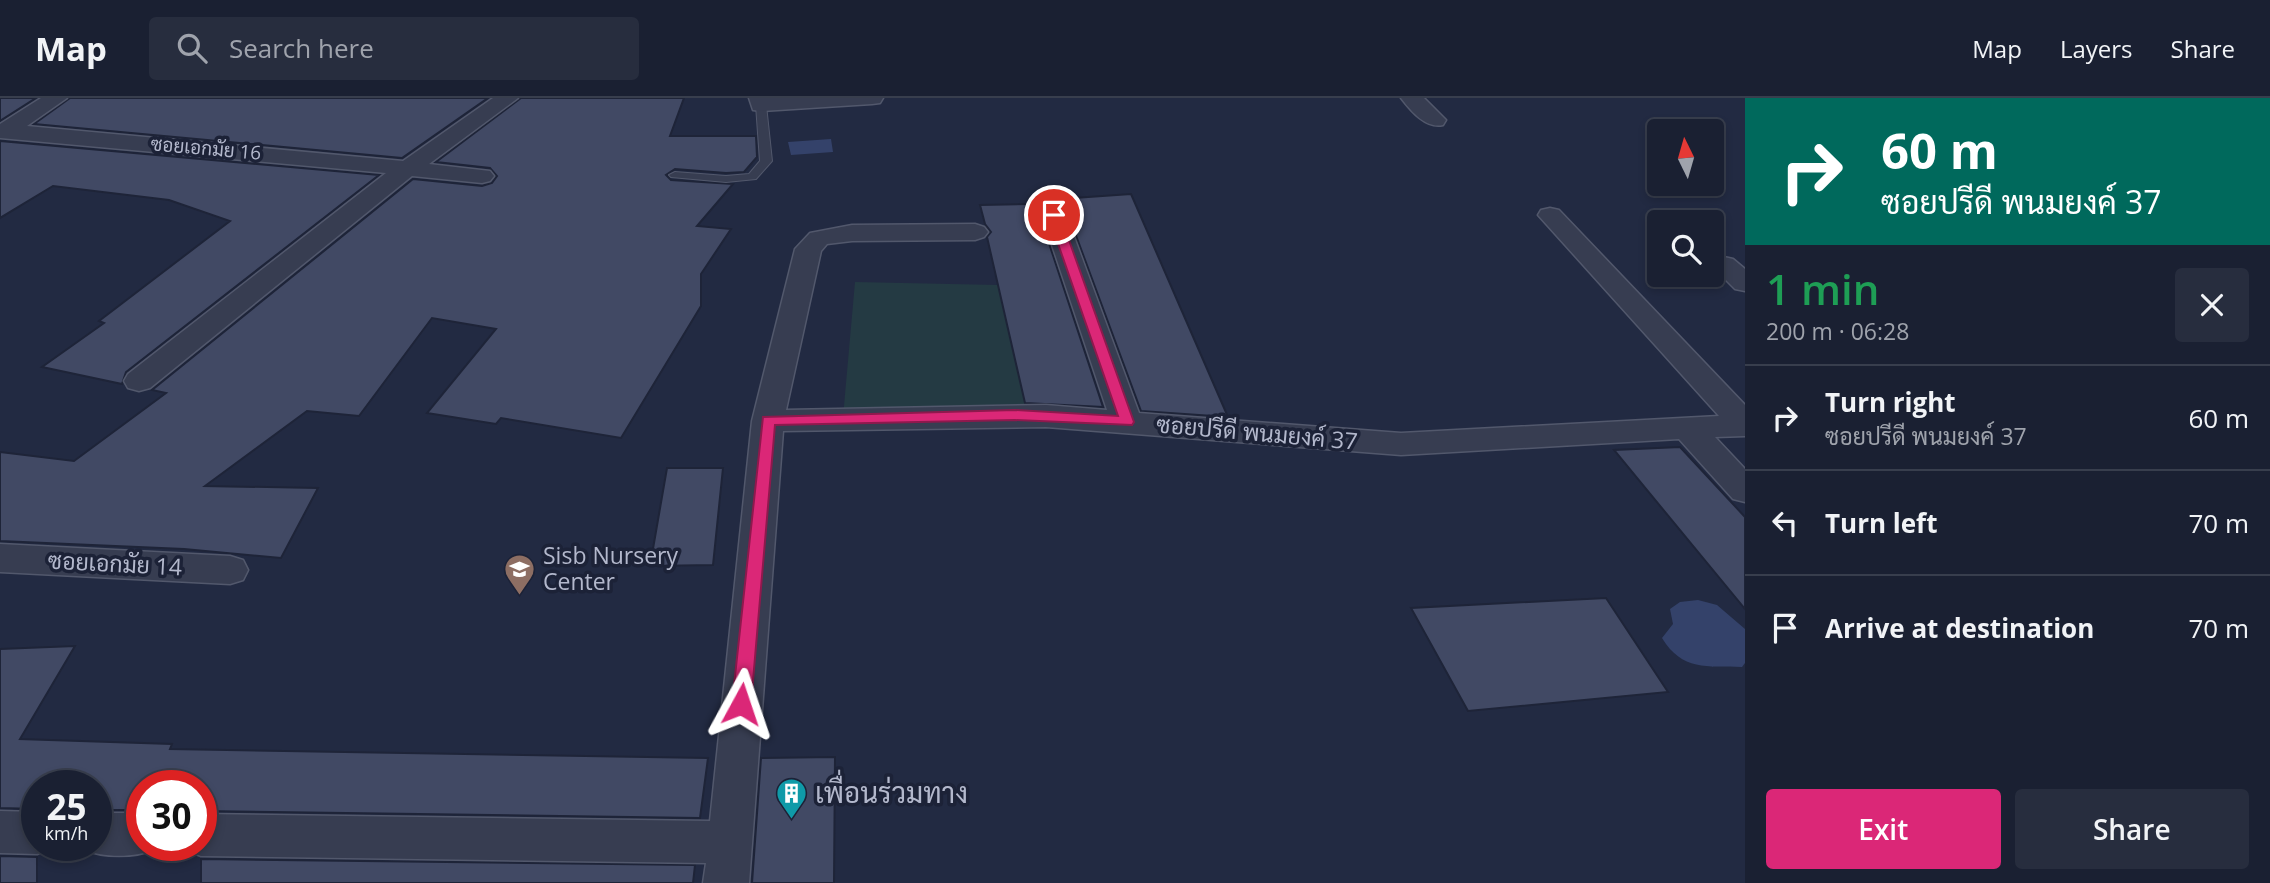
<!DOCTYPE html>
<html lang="en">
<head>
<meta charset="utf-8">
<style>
	:root { --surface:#1a2032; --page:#272d3e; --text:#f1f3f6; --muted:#9fa3ac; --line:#383e4d; --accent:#db2777 }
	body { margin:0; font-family:"Open Sans",Sarabun,sans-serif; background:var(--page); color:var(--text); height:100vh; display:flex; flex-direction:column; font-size:26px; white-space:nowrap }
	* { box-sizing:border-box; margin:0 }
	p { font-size:23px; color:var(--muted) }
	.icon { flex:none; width:38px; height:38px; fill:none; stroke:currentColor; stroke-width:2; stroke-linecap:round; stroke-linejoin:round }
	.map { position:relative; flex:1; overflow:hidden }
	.drawer { display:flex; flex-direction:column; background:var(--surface); width:525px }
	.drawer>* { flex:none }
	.banner { background:#00695c; color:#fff; overflow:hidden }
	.needle { width:46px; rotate:355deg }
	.buttons { position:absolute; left:1647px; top:21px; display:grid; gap:14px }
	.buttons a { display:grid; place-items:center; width:77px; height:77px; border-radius:7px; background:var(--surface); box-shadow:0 4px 10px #0003,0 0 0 2px var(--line); font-size:35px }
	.speed { position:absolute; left:21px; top:672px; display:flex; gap:14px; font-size:35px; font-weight:700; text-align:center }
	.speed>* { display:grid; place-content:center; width:91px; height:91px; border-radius:50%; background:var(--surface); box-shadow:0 4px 10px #0003,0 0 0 2px var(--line); line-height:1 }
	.speed small { font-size:18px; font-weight:400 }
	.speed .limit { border:10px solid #d22; background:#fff; color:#111 }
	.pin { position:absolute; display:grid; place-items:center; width:60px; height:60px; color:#fff; margin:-30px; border:4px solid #fff; border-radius:50%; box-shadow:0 2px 7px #0007 }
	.me { position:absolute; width:77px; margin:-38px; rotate:5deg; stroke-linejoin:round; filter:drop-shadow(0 0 5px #0008) }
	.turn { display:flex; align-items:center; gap:24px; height:147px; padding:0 21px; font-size:32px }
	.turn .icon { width:91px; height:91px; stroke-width:2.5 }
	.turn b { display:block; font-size:49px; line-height:60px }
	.round { display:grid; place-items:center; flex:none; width:74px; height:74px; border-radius:7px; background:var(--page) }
	.headline { display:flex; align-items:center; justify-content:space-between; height:119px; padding:0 21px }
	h1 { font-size:42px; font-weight:600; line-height:52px; color:#1e9e55 }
	.button { display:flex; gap:14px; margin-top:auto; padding:14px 21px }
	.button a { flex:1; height:80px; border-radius:7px; background:var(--accent); color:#fff; font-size:28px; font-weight:600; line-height:80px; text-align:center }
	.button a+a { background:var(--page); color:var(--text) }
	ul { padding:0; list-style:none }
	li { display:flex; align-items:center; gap:21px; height:105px; padding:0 21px; border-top:2px solid var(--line) }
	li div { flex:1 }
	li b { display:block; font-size:26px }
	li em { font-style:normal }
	header { display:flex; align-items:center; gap:42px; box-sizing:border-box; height:98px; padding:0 35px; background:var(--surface); border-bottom:2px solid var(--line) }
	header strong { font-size:33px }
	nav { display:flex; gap:38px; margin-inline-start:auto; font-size:24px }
	.search { width:490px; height:63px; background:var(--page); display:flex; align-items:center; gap:18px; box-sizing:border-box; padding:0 24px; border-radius:7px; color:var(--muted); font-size:26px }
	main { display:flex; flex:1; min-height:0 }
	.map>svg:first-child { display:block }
	.green { fill:#243a43 }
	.water { fill:#34426a }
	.building { fill:#414964; stroke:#1e2438; stroke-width:2 }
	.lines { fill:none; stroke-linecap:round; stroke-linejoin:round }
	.service-casing { stroke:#52586c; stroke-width:2 }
	.minor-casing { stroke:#52586c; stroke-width:3 }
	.service { fill:#373d51; fill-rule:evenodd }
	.minor { fill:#373d51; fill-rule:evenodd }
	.route { fill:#db2777; stroke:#8e194d; stroke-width:2 }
	.labels { text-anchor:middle; stroke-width:7; stroke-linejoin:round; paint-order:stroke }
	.far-street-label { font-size:19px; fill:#b3b8cc; stroke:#1c2237 }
	.street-label { font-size:23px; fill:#b3b8cc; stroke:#1c2237 }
	.poi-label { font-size:23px; fill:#b3b8cc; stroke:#1c2237; text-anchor:start }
	.near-poi-label { font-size:28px; fill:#b3b8cc; stroke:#1c2237; text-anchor:start }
</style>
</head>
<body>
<header>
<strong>Map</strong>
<div class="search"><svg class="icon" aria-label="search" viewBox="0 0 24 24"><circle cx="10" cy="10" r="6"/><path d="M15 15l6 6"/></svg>Search here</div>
<nav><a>Map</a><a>Layers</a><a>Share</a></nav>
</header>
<main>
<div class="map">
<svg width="1745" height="785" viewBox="0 0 1745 785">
	<rect width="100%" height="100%" fill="#222a42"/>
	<path class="green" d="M 855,184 L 998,187 L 1068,205 L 1072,215 L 1006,218 L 1027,314 L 843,319 Z"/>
	<path class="water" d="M 831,41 L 833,54 L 791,57 L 788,44 Z
		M 1698,502 L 1717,507 L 1745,531 L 1745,565 L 1742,569 C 1707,568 1682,573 1662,540 L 1673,526 L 1670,511 L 1680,504 Z"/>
	<path class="building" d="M 0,0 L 36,0 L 0,23 Z
		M 70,0 L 488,0 L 402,60 L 34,26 Z
		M 521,0 L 684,0 L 670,38 L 756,38 L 757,59 L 744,74 L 726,75 L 675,71 L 666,77 L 671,82 L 733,86 L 697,128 L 731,131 L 701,176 L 701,208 L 621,340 L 501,320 L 496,326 L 427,315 L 496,231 L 432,220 L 359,318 L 307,313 L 205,388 L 318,390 L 281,460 L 184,451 L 0,443 L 0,354 L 74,363 L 166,295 L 152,292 L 413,81 L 482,88 L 492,85 L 497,78 L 490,70 L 436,64 Z
		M 0,43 L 379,77 L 126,274 L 122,286 L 42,269 L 104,225 L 99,223 L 230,123 L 169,102 L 53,88 L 0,120 Z
		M 1131,96 L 1181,211 L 1228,319 L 1141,313 L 1068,116 L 1064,109 L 1055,107 L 1044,109 L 1040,118 L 1103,309 L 1025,305 L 987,139 L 991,134 L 985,126 L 980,107 L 1076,105 L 1074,100 Z
		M 1680,349 L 1745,419 L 1745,511 L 1614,352 Z
		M 667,370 L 723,370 L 713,467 L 650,468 Z
		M 1606,500 L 1668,594 L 1468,613 L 1411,510 Z
		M 75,548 L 20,641 L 172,646 L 170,651 L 708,660 L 700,720 L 201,713 L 201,688 L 142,688 L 142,701 L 136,712 L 96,712 L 96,688 L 37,688 L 37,711 L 0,710 L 0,551 Z
		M 835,659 L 834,785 L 752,785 L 761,660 Z
		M 0,758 L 37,759 L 37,785 L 0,785 Z
		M 201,761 L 695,767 L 693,785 L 201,785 Z"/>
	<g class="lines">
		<defs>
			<path id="service" d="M 761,4 L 766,7 L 772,63 L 756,81 L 726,84 L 671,79 L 669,77 L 675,74 L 726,78 L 749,76 L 760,63 L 756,7 Z"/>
			<path id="minor" d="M 41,0 L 67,0 L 27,28 L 403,63 L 493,0 L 518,0 L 429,66 L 490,73 L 494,78 L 490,83 L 482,85 L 412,78 L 150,290 L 139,293 L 128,290 L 124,283 L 128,276 L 386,75 L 0,40 L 0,26 Z
				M 749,0 L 883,0 L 880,5 L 872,6 L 761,13 L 753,12 Z
				M 1401,0 L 1424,0 L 1446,22 L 1443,27 C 1426,31 1411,13 1401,0 Z
				M 1054,110 L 1063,112 L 1066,117 L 1139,315 L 1401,335 L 1719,318 L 1538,117 L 1541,112 L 1550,110 L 1559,112 L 1745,307 L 1745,338 L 1715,339 L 1745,371 L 1745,404 L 1733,401 L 1679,341 L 1401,357 L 1046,329 L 783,333 L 749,785 L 703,785 L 706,765 L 201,758 L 186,752 L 184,747 L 201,747 L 201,716 L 710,723 L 752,323 L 795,151 L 810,135 L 852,127 L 975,126 L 984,129 L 988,134 L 984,139 L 975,142 L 852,143 L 827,146 L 821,153 L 786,312 L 1046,307 L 1107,312 L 1042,117 L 1045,112 Z
				M 1724,159 L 1733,161 L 1745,171 L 1745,193 L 1735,191 L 1712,168 L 1715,161 Z
				M 0,446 L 230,458 L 243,462 L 248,472 L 243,482 L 230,486 L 0,474 Z
				M 0,713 L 37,714 L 37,747 L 54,747 L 52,750 L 37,756 L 0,755 Z
				M 96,715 L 142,715 L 142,747 L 159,747 L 157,751 C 134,760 104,760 81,751 L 79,747 L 96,747 Z"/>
		</defs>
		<use href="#service" class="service-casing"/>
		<use href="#minor" class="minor-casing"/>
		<use href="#service" class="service"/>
		<use href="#minor" class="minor"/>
	</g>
	<path class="route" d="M 1054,114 L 1060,117 L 1134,324 L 1132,327 L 1015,322 L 775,327 L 751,606 L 748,612 L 741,614 L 734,612 L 732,606 L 763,319 L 1015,312 L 1118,318 L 1048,117 Z"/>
	<defs>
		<symbol id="school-pin" viewBox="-11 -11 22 30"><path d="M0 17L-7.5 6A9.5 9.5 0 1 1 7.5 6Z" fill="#8d6e63" stroke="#1c2237"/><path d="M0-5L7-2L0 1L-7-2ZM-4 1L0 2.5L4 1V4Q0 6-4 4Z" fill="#fff"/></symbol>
		<symbol id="building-pin" viewBox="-11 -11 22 30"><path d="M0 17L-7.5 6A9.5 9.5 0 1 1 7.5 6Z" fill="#0f9aa8" stroke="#1c2237"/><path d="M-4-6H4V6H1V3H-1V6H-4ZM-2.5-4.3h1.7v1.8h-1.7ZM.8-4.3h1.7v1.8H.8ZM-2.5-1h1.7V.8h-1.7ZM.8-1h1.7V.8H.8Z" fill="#fff"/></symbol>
	</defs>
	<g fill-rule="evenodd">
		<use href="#school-pin" x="502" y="454" width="35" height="47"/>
		<use href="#building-pin" x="774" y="678" width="35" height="47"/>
	</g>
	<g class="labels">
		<g class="far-street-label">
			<text transform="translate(206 50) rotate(5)" y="7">ซอยเอกมัย 16</text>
		</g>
		<g class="street-label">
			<text transform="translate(1257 335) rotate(5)" y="8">ซอยปรีดี พนมยงค์ 37</text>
			<text transform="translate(115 466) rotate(3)" y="8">ซอยเอกมัย 14</text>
		</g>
		<g class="poi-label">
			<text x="543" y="466">Sisb Nursery<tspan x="543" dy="26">Center</tspan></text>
		</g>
		<g class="near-poi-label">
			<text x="815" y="705">เพื่อนร่วมทาง</text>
		</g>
	</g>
</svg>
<div class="buttons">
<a><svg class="needle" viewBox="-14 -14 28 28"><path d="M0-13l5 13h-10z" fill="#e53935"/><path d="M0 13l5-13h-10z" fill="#9fa3ac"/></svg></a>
<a><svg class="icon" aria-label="search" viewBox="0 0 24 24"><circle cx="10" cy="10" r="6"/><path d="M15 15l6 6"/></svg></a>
</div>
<div class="speed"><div>25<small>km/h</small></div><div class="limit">30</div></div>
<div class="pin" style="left:1054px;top:117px;background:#d93025"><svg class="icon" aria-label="arrive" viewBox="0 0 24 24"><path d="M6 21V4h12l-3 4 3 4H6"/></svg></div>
<svg class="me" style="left:741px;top:606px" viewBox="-20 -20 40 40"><path d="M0-17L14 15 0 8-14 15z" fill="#db2777" stroke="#fff" stroke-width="4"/></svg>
</div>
<section class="drawer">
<div class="banner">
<div class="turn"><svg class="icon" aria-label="right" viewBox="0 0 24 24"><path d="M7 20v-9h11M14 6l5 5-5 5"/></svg><div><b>60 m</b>ซอยปรีดี พนมยงค์ 37</div></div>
</div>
<div class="headline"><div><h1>1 min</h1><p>200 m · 06:28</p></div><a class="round"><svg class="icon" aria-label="close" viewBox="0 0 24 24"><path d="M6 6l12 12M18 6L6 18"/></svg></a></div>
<ul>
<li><svg class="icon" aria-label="right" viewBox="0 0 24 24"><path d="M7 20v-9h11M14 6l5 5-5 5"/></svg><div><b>Turn right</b><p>ซอยปรีดี พนมยงค์ 37</p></div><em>60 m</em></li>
<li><svg class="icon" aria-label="left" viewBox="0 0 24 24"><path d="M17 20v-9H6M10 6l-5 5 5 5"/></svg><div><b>Turn left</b></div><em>70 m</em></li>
<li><svg class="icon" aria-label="arrive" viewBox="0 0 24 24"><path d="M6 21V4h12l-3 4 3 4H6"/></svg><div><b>Arrive at destination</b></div><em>70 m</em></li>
</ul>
<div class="button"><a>Exit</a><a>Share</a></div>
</section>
</main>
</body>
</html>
